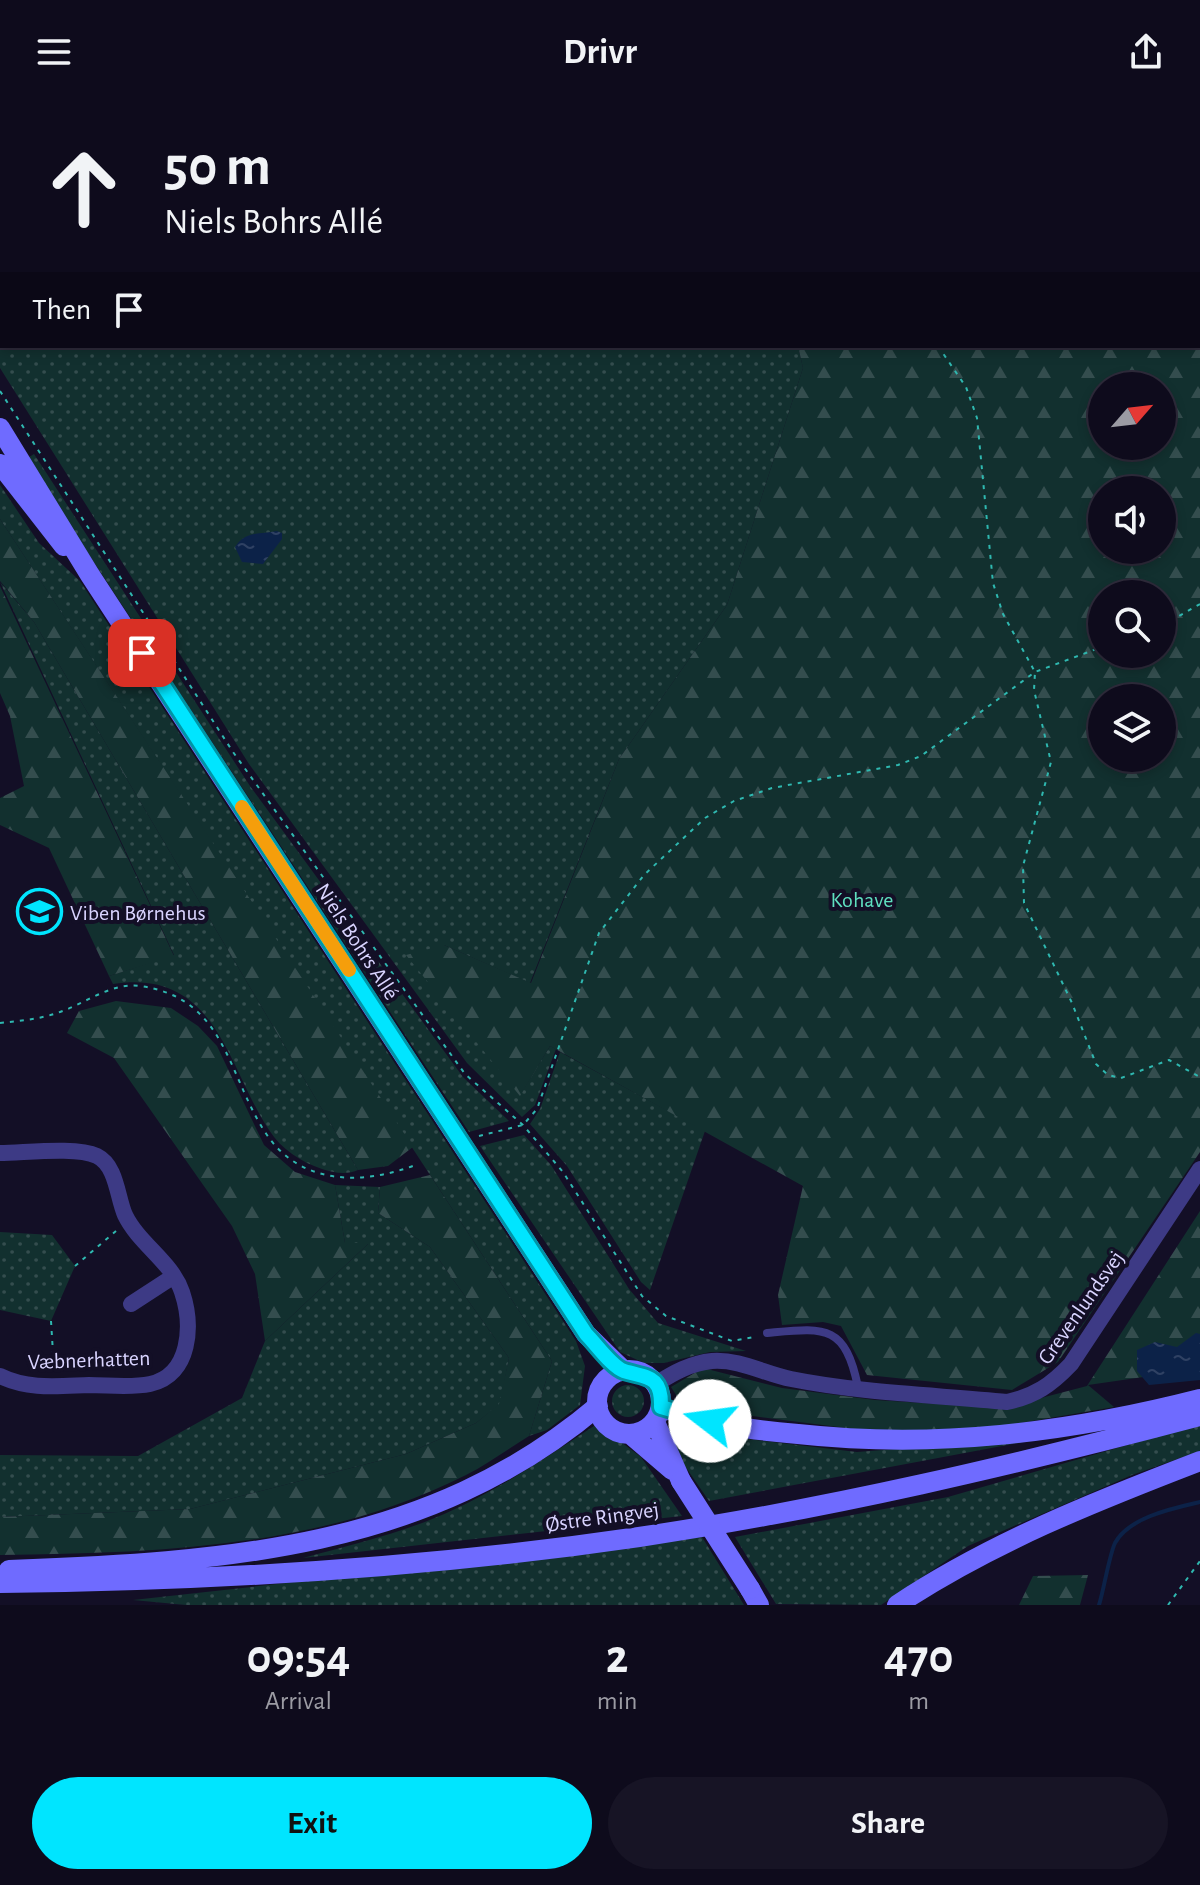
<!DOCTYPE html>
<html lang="en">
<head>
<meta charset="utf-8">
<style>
	:root { --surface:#0e0b1c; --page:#171425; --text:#f1f3f6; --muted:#9b9ba3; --line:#2e2b3b; --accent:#00e5ff }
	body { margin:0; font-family:"Alegreya Sans",sans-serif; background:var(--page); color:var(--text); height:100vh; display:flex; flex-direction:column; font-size:30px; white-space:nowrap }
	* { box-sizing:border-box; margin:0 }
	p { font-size:26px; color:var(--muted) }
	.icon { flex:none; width:44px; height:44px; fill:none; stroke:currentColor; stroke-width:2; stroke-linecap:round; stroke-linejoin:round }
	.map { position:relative; height:1501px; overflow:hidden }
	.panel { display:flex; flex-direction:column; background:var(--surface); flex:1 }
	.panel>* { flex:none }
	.banner { position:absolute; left:0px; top:0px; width:1200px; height:244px; box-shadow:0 4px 12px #0003,0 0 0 2px var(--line); background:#0e0b1c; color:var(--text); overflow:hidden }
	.needle { width:52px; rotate:62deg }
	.fabs { position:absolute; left:1088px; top:268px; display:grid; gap:16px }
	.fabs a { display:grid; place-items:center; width:88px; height:88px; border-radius:50%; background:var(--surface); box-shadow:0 4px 12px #0003,0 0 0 2px var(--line); font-size:40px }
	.pin { position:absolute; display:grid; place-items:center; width:68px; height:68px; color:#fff; margin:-34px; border-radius:16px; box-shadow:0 4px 12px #0006 }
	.me { position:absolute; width:88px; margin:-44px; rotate:285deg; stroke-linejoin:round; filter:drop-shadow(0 0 6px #0008) }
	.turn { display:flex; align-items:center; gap:28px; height:168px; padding:0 32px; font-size:36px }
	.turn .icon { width:104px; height:104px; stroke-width:2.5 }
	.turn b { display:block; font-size:56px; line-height:68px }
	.then { display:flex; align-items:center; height:76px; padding:0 32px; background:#0003; gap:16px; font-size:30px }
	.eta { display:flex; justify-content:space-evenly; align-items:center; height:136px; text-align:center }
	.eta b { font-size:48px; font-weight:600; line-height:56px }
	.primary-button { display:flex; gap:16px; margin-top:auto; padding:16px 32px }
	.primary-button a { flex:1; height:92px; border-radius:48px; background:var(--accent); color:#111; font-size:32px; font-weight:600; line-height:92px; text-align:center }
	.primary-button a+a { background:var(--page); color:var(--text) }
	header { display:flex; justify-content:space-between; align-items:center; height:104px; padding:0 32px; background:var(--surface); font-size:36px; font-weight:600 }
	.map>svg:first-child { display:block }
	.grass { fill:url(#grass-dots) }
	.forest { fill:url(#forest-firs); fill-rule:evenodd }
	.water { fill:url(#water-ripples) }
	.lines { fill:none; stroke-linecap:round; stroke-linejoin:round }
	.stream { stroke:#0c2248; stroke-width:4 }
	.path { stroke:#2fb8b0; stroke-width:2; stroke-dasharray:4 6; stroke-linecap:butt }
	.lane { stroke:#3d3a85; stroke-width:8 }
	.street { stroke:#3d3a85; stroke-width:16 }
	.secondary { stroke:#6f6bff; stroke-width:20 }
	.secondary-bridge { stroke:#6f6bff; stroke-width:20 }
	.route-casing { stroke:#0095a6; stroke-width:20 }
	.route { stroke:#00e5ff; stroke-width:14 }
	.slow { stroke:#f59e0b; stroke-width:14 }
	.labels { text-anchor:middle; stroke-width:8; stroke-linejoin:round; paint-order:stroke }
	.park-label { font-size:22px; fill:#5fe0c0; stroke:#130f26 }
	.poi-label { font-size:22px; fill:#d9d4ff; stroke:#130f26; text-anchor:start }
	.street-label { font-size:22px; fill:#d9d4ff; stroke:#130f26 }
</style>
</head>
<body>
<header><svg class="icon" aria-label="menu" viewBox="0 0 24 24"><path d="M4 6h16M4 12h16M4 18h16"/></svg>Drivr<svg class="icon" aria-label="share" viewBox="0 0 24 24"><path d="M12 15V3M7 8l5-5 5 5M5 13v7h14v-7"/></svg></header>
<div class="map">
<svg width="1200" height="1501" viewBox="0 0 1200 1501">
	<defs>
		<pattern id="grass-dots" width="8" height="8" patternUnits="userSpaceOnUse" patternTransform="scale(2)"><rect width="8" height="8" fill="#12302f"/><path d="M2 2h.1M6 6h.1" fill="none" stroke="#344d4e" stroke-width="1.8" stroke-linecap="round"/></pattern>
		<pattern id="forest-firs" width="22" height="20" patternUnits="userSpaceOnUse" patternTransform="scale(2)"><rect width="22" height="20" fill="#12302f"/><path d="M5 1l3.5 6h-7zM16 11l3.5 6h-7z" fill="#344d4e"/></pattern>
		<pattern id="water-ripples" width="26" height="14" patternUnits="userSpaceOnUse" patternTransform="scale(2)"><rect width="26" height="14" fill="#0c2248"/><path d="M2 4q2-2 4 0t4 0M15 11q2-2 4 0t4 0" fill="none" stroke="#2f4163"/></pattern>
	</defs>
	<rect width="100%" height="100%" fill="#130f26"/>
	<path class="grass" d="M 0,0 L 139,2 L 2,2 L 2,242 L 798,242 L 803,264 L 727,501 L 619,655 L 530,879 L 444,841 L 520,991 L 550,942 L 556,945 L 535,1001 L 522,1013 L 467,959 L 249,660 L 0,264 Z
		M 34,350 L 250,682 L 463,973 L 509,1017 L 469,1028 L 26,355 Z
		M 0,381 L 39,439 L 80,477 L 576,1237 L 585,1262 L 580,1301 L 547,1326 L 529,1332 L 552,1257 L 0,415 Z
		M 0,478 L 34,518 L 358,1066 C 348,1071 333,1069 322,1065 C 301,1058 281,1045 269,1026 C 227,962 216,864 113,880 L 109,872 L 174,851 Z
		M 560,948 L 705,1027 L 650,1186 L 641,1178 L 567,1062 L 530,1020 L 540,1005 Z
		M 524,1031 L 551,1061 L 629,1185 L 658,1219 L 746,1247 L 710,1248 L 664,1259 L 644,1259 L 620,1248 L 480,1042 Z
		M 335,1081 L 380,1083 L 378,1109 L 430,1143 L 509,1254 L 500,1300 L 476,1319 L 406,1350 L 190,1405 L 0,1413 L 0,1351 L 138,1352 L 242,1294 L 265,1237 L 368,1140 L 345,1139 Z
		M 0,1128 L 52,1131 L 75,1162 L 51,1217 L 0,1206 Z
		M612 1297a16 16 0 1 1 32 0a16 16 0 1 1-32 0Z
		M 671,1316 L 722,1332 L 857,1348 L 1050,1333 L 709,1397 L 665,1333 Z
		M 597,1320 L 641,1353 L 682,1412 L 303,1454 C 354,1440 407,1428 455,1405 C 505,1382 551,1350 597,1320 Z
		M 1200,1320 L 1200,1347 L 1132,1371 L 968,1442 L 881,1501 L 776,1500 L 735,1433 L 948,1393 Z
		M 702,1433 L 744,1501 L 186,1501 L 133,1496 Z"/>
	<path class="forest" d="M 752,0 L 1200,0 L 1200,1048 L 1058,1258 L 1012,1286 L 867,1271 L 841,1222 L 823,1218 L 782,1221 L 778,1191 L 803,1082 L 550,942 L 520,992 L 406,851 L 444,841 L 531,879 L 619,655 L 727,501 L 803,264 L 798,242 L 1198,242 L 1198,2 ZM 1162,282 L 1162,342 L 1102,342 L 1102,282 ZM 1102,386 L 1162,386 L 1162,446 L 1102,446 ZM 1162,490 L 1162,550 L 1102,550 L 1102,490 ZM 1162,594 L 1162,654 L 1102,654 L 1102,594 Z
		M 0,415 L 413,1043 L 388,1062 L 358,1066 L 34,518 L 0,477 Z
		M 0,482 L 174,852 L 109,872 L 49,744 L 0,721 L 0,694 L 24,682 L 10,612 L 0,589 Z
		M 116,897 L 171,904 L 198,922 L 217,942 L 264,1041 L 295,1068 L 335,1081 L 345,1139 L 369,1139 L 265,1237 L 255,1170 L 232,1122 L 114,954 L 67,929 L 79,907 Z
		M 430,1071 L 552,1257 L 529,1332 C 508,1345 488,1360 466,1371 C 322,1444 158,1449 0,1451 L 0,1413 L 190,1405 L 406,1350 L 476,1319 L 499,1300 L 509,1254 L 430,1143 L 378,1109 L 380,1083 Z
		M 1200,1107 L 1200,1251 L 1185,1267 L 1088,1281 L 1114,1303 L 1003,1322 L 885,1329 L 697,1305 L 680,1297 L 671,1283 L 703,1264 L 782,1284 L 875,1296 L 1002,1304 L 1087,1282 Z
		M 1088,1471 L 1080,1501 L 1019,1501 L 1033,1472 Z"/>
	<path class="water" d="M 277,427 L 282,429 L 282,435 L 263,460 L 242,458 L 235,443 C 246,426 259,431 277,427 Z
		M 1196,1229 L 1200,1230 L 1200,1276 L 1149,1281 L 1137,1267 L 1137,1246 L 1155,1238 L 1177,1243 Z"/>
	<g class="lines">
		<path class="stream" d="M 1099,1501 C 1104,1485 1109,1452 1115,1439 C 1129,1413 1174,1404 1200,1398"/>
		<path class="path" d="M 774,0 L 775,2
			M 1174,0 L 1175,2
			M 365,2 L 366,0
			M 1198,111 L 1200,116
			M 938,242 L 966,283 L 977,314 L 993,479 L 1003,510 L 1035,568 L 1034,586 L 1051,658 L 1023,762 L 1024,799 L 1072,899 L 1096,960 L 1108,971 L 1121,974 L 1169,956 L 1200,973
			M 0,287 L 233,648 L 465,970 L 523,1021 L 563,1068 L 642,1192 L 666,1212 L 732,1237 L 754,1233
			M 1162,522 L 1200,500
			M 0,919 C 20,917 41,915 60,908 C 86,899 112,878 140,882 C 226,894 227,970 265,1028 C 300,1083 365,1081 418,1060
			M 479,1032 L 523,1021 L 537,1005 L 599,829 L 644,771 L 705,714 L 734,697 L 772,684 L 898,661 L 921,652 L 1035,568 L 1102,543
			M 75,1162 L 116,1127
			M 51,1217 L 54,1265
			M 1168,1501 L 1200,1457"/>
		<path class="lane" d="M 767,1229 C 824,1224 845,1219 858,1283"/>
		<path class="street" d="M 162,0 L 167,2
			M 0,1049 C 24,1049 76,1042 97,1052 C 117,1062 117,1093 125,1111 C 139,1140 172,1158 182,1188 C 193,1221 191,1271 150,1280 C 131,1284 108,1281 89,1281 C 59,1282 28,1286 0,1272
			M 131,1200 L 174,1172
			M 656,1280 C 673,1269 691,1259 712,1257 C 740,1255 765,1270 791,1275 C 861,1289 935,1291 1007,1298 C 1035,1292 1051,1281 1071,1260 L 1200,1065"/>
		<path class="secondary" d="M 0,324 L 90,471 L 586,1230 L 624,1267
			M 0,360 L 64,442
			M597 1298a32 32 0 1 1 64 0a32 32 0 1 1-64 0Z
			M 661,1303 C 704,1320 752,1326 798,1330 C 935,1345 1067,1329 1200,1295
			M 655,1318 L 681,1377
			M 630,1330 L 672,1366
			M 9,1466 C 221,1458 428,1446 598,1302
			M 0,1479 C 214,1477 427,1464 639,1433 C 828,1405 1015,1361 1200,1312
			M 750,1485 L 759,1501
			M 897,1501 C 990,1439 1096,1397 1200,1357"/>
		<path class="secondary-bridge" d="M 681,1377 L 750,1485"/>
	</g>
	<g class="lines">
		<defs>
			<path id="route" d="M 142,549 L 586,1230 C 596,1240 612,1263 624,1267 C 646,1274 662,1270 661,1303 L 710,1317"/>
		</defs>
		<use href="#route" class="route-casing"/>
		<use href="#route" class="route"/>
		<path class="slow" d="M 242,703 L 349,866"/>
	</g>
	<defs>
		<symbol id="school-ring" viewBox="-11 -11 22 22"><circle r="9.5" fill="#130f26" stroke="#00e5ff" stroke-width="1.5"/><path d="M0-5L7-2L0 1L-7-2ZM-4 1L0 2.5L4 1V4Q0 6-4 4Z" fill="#00e5ff"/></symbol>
	</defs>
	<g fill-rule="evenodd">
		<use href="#school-ring" x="14" y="782" width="51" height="51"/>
	</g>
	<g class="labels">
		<g class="park-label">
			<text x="862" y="803">Kohave</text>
		</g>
		<g class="poi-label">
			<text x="70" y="816">Viben Børnehus</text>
		</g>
		<g class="street-label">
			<text transform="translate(358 837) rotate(57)" y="8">Niels Bohrs Allé</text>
			<text transform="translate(1080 1203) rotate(-55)" y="8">Grevenlundsvej</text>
			<text transform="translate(89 1255) rotate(-2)" y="8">Væbnerhatten</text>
			<text transform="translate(602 1412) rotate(-8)" y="8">Østre Ringvej</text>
		</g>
	</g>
</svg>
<div class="fabs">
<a><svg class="needle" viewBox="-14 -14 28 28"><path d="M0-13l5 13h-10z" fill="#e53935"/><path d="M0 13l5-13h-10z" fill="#9b9ba3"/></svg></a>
<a><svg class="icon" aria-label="sound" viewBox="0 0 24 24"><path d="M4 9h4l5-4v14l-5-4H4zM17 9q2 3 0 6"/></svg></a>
<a><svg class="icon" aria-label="search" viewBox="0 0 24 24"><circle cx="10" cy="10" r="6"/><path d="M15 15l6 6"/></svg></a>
<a><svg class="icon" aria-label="layers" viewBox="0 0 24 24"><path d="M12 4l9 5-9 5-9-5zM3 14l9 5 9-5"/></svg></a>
</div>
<div class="pin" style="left:142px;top:549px;background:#d93025"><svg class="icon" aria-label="arrive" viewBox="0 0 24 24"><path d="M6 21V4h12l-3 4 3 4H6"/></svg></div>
<svg class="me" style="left:710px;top:1317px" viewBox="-20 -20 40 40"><circle r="19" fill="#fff"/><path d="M0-13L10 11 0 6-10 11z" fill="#00e5ff"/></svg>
<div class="banner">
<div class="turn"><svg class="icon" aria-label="ahead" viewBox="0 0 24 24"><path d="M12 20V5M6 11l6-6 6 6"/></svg><div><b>50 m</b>Niels Bohrs Allé</div></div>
<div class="then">Then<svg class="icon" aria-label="arrive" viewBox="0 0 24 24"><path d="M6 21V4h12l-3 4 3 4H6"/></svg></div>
</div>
</div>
<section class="panel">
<div class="eta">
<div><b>09:54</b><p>Arrival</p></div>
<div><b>2</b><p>min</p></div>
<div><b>470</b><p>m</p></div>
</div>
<div class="primary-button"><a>Exit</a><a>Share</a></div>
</section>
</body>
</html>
